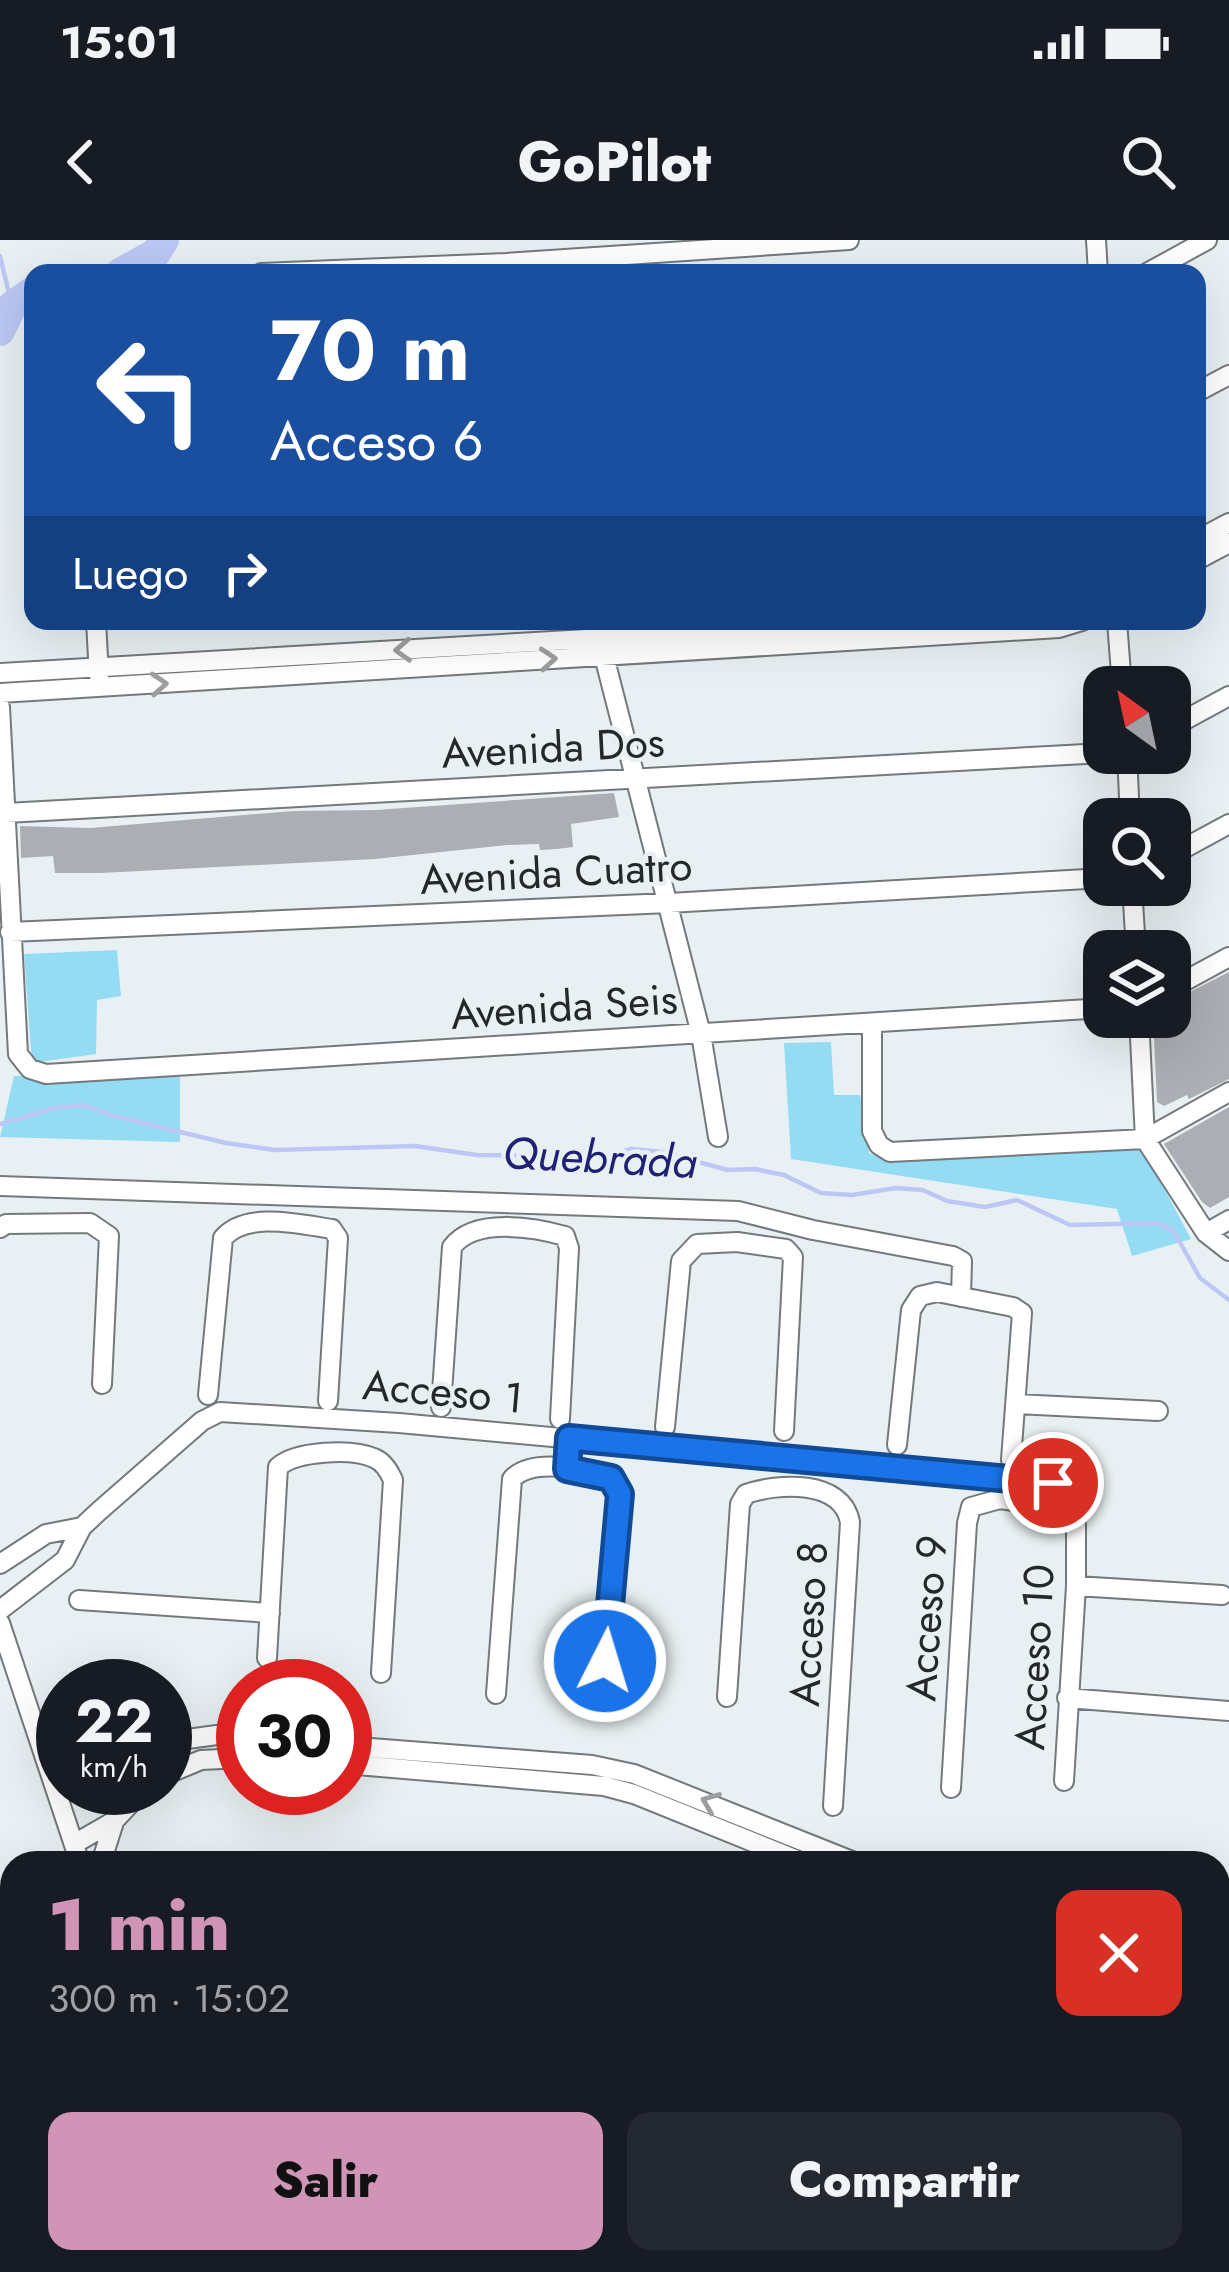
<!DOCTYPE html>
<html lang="es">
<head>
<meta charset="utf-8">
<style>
	:root { --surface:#171b24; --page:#242831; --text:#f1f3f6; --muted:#9ea1a6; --accent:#d094b7 }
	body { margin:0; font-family:Jost,sans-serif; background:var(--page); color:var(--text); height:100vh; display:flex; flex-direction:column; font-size:45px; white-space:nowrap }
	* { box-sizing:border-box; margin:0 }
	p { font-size:39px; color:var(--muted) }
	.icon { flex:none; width:66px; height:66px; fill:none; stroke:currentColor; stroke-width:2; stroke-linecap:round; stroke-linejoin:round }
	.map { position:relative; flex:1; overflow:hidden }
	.panel { position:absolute; left:0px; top:1611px; width:1230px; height:423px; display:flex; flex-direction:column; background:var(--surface); border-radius:36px 36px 0 0; box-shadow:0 12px 48px #0002 }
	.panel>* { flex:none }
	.guide { position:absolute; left:24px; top:24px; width:1182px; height:366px; border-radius:24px; box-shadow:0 12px 48px #0002; background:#1a4fa0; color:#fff; overflow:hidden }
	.needle { width:78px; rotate:327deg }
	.tools { position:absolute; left:1083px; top:426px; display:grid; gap:24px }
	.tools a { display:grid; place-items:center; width:108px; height:108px; border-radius:24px; background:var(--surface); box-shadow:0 12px 48px #0002; font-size:60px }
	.speed { position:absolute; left:36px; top:1419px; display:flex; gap:24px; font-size:60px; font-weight:700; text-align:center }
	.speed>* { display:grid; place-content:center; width:156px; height:156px; border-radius:50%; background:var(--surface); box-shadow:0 12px 48px #0002; line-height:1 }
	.speed small { font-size:30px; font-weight:400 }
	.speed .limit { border:18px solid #d22; background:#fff; color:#111 }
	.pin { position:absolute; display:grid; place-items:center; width:102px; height:102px; color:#fff; margin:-51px; border:6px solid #fff; border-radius:50%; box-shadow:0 3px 12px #0007 }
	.me { position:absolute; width:132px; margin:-66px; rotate:5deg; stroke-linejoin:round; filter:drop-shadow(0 0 9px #0008) }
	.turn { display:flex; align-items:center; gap:42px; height:252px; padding:0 48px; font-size:54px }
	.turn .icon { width:156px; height:156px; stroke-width:2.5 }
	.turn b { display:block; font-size:84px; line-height:102px }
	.then { display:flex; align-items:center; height:114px; padding:0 48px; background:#0003; gap:24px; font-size:45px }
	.round { display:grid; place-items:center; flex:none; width:126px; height:126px; border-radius:24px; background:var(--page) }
	.summary { display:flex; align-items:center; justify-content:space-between; height:204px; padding:0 48px }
	h1 { font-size:72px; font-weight:800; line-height:90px; color:var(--accent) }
	.button { display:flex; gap:24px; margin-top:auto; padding:24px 48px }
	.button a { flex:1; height:138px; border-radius:24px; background:var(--accent); color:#111; font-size:48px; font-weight:800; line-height:138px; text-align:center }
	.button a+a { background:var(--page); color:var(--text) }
	.status { display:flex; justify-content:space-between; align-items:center; height:84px; padding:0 60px; background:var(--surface); direction:ltr }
	.status svg { height:33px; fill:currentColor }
	header { display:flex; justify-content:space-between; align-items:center; height:156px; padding:0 48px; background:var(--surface); font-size:54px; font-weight:800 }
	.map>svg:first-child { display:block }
	.green { fill:#93dcf4 }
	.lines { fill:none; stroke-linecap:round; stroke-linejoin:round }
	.stream { stroke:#bcc7f5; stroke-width:4.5 }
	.river { stroke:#bcc7f5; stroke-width:30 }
	.building { fill:#abafb4 }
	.minor-casing { stroke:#73797c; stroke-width:22 }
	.minor { stroke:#fff; stroke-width:18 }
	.oneway { stroke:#9d9e9f }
	.route-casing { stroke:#114b97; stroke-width:30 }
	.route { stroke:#1a73e8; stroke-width:21 }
	.labels { text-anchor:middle; stroke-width:9; stroke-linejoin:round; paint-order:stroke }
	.street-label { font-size:42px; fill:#252829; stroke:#e8f0f3 }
	.water-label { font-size:45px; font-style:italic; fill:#202174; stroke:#e8f0f3 }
</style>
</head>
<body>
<div class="status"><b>15:01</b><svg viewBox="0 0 49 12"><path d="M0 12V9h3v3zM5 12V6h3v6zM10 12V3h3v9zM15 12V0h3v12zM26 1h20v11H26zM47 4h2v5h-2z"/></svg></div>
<header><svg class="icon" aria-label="back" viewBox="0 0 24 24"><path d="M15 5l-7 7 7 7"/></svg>GoPilot<svg class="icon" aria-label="search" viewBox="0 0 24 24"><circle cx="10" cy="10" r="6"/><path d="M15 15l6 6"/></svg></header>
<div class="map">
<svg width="1229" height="2032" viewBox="0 0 1229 2032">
	<rect width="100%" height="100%" fill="#e8f0f3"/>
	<path class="green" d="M 117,710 L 121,756 L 97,760 L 96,814 L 32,823 L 24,714 Z
		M 831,802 L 834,855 L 860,855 L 869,913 L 876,916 L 1142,907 L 1191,999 L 1132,1016 L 1117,969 L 791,919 L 784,803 Z
		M 14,836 L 180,837 L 180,902 L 0,897 Z"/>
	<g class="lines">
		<path class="stream" d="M 0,16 L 12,66
			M 0,884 L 55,868 L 84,865 L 114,876 L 226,903 L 275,910 L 415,906 L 477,915 L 603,916 L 632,909 L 662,912 L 728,930 L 755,929 L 784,935 L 821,953 L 852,955 L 896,948 L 923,950 L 947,961 L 985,967 L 1017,960 L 1070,985 L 1157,983 L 1173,990 L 1200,1038 L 1229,1060"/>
		<path class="river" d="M 120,33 L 156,13 L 164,0
			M 0,91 L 12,66 L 33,51"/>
	</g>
	<path class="building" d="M 614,553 L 619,577 L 571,584 L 573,607 L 557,609 L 540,610 L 539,604 L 507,605 L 375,619 L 101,633 L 55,633 L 53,616 L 21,618 L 20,586 L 90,588 L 293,571 L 376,570 Z
		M 1229,732 L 1229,839 L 1189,859 L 1187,855 L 1164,866 L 1157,862 L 1153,777 L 1170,777 L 1170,762 Z
		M 1229,867 L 1229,957 L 1210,968 L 1202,962 L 1164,904 Z"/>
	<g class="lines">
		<defs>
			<path id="minor" d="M 1096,0 L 1098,33
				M 261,33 L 506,23 L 849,0
				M 1147,33 L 1207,0
				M 1197,152 L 1229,135
				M 1197,300 L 1229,283
				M 1197,320 L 1229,303
				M 96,381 L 99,436
				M 595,381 L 701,794 L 718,897
				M 1117,381 L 1122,447
				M 0,433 L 897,381
				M 0,453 L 1059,388 L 1082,381
				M 0,467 L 18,814 L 30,829 L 46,834 L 1104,768
				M 1170,488 L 1229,456
				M 1127,513 L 1130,579
				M 6,573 L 1104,513
				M 1170,616 L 1229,584
				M 1132,645 L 1136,711
				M 10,692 L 669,663 L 1104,638
				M 1170,749 L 1229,717
				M 1139,777 L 1145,899 L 1206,993 L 1229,1011
				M 872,785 L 872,891 L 879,905 L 890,912 L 1145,899 L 1229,852
				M 0,946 L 738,971 L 813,990 L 953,1016 L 962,1021 L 961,1057
				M 0,988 L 6,984 L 90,983 L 109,996 L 102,1144
				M 1206,993 L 1229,980
				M 208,1155 L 223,998 C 246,971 299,984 332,989 L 338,998 L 328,1161
				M 1016,1164 L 1158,1171
				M 441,1167 L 452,1007 C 474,977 534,987 565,996 L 569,1008 L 560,1179
				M 665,1187 L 681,1021 L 697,1004 L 737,1002 L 786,1009 L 793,1017 L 784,1191
				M 897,1205 L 911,1070 L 920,1056 L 937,1052 L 1013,1067 L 1022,1073 L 1011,1220
				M 0,1324 L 46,1294 L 82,1287
				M 1076,1346 L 1222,1355
				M 79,1360 L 270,1373
				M 0,1370 L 65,1320 L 82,1287 L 98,1272 L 202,1181 L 220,1172 L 399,1183 L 1053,1243
				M 0,1383 L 80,1623
				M 267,1418 L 278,1227 C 296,1211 351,1208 374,1218 C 384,1222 389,1231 393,1240 L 381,1433
				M 496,1454 L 512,1239 C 532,1217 586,1229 611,1238 L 620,1254 L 601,1463
				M 727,1457 L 740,1264 L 746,1254 C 778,1243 842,1239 850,1282 L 833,1566
				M 1067,1458 L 1229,1471
				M 165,1502 L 217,1495 L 243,1498
				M 345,1506 L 592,1525 L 634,1534 L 857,1623
				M 345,1524 L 604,1546 L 634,1554 L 805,1623
				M 165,1535 L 201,1520 L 243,1518
				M 951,1548 L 967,1283 L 971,1267 L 1000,1259 L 1061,1268 L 1076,1285 L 1076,1346 L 1064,1541
				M 328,1551 L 328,1548
				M 74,1604 L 114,1581 L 145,1548
				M 101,1623 L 114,1582
				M 1218,1762 L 1229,1766
				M 1218,1783 L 1229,1787
				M 706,2022 L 713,2032
				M 219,2026 L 229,2032
				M 339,2032 L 352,2028 L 391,2032"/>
		</defs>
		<use href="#minor" class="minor-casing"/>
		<use href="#minor" class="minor"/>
	</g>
	<defs><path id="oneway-chevron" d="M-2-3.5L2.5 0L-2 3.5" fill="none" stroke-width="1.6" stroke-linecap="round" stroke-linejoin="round" transform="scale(3)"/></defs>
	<g class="oneway">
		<use href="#oneway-chevron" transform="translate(403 410) rotate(177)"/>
		<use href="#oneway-chevron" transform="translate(548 419) rotate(-4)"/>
		<use href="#oneway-chevron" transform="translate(159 444) rotate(-4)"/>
		<use href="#oneway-chevron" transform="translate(710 1562) rotate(-158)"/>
	</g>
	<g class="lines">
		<defs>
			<path id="route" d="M 605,1421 L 620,1254 L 611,1238 L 567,1229 L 569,1198 L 1053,1243"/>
		</defs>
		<use href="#route" class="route-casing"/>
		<use href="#route" class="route"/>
	</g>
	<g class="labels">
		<g class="street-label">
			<text transform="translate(553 507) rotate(-3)" y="15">Avenida Dos</text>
			<text transform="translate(556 632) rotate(-3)" y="15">Avenida Cuatro</text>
			<text transform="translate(564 766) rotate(-4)" y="15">Avenida Seis</text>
			<text transform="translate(443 1151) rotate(5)" y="15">Acceso 1</text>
			<text transform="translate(926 1378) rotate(-86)" y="15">Acceso 9</text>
			<text transform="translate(808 1384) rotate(-87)" y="15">Acceso 8</text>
			<text transform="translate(1034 1417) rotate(-87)" y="15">Acceso 10</text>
		</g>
		<g class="water-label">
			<text transform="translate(600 917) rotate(3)" y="16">Quebrada</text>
		</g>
	</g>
</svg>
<div class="tools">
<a><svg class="needle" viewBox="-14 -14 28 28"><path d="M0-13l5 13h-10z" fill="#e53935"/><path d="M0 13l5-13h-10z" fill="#9ea1a6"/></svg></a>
<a><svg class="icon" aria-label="search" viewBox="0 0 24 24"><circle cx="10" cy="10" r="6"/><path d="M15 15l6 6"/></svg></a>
<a><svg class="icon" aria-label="layers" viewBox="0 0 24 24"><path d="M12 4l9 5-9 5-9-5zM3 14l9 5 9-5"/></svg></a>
</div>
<div class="speed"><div>22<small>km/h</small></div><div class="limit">30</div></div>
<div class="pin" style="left:1053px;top:1243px;background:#d93025"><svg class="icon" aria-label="arrive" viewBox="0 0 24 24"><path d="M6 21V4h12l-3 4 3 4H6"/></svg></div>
<svg class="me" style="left:605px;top:1421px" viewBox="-20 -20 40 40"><circle r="17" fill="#1a73e8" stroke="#fff" stroke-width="3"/><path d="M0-11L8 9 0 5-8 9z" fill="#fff"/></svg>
<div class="guide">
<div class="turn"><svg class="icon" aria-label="left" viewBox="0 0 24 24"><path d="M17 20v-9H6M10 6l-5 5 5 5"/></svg><div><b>70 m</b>Acceso 6</div></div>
<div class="then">Luego<svg class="icon" aria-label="right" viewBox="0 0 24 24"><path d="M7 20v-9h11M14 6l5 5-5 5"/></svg></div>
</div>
<section class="panel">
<div class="summary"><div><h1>1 min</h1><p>300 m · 15:02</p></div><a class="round" style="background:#d93025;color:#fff"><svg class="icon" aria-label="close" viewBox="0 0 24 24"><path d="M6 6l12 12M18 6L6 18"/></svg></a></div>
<div class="button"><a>Salir</a><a>Compartir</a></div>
</section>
</div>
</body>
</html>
